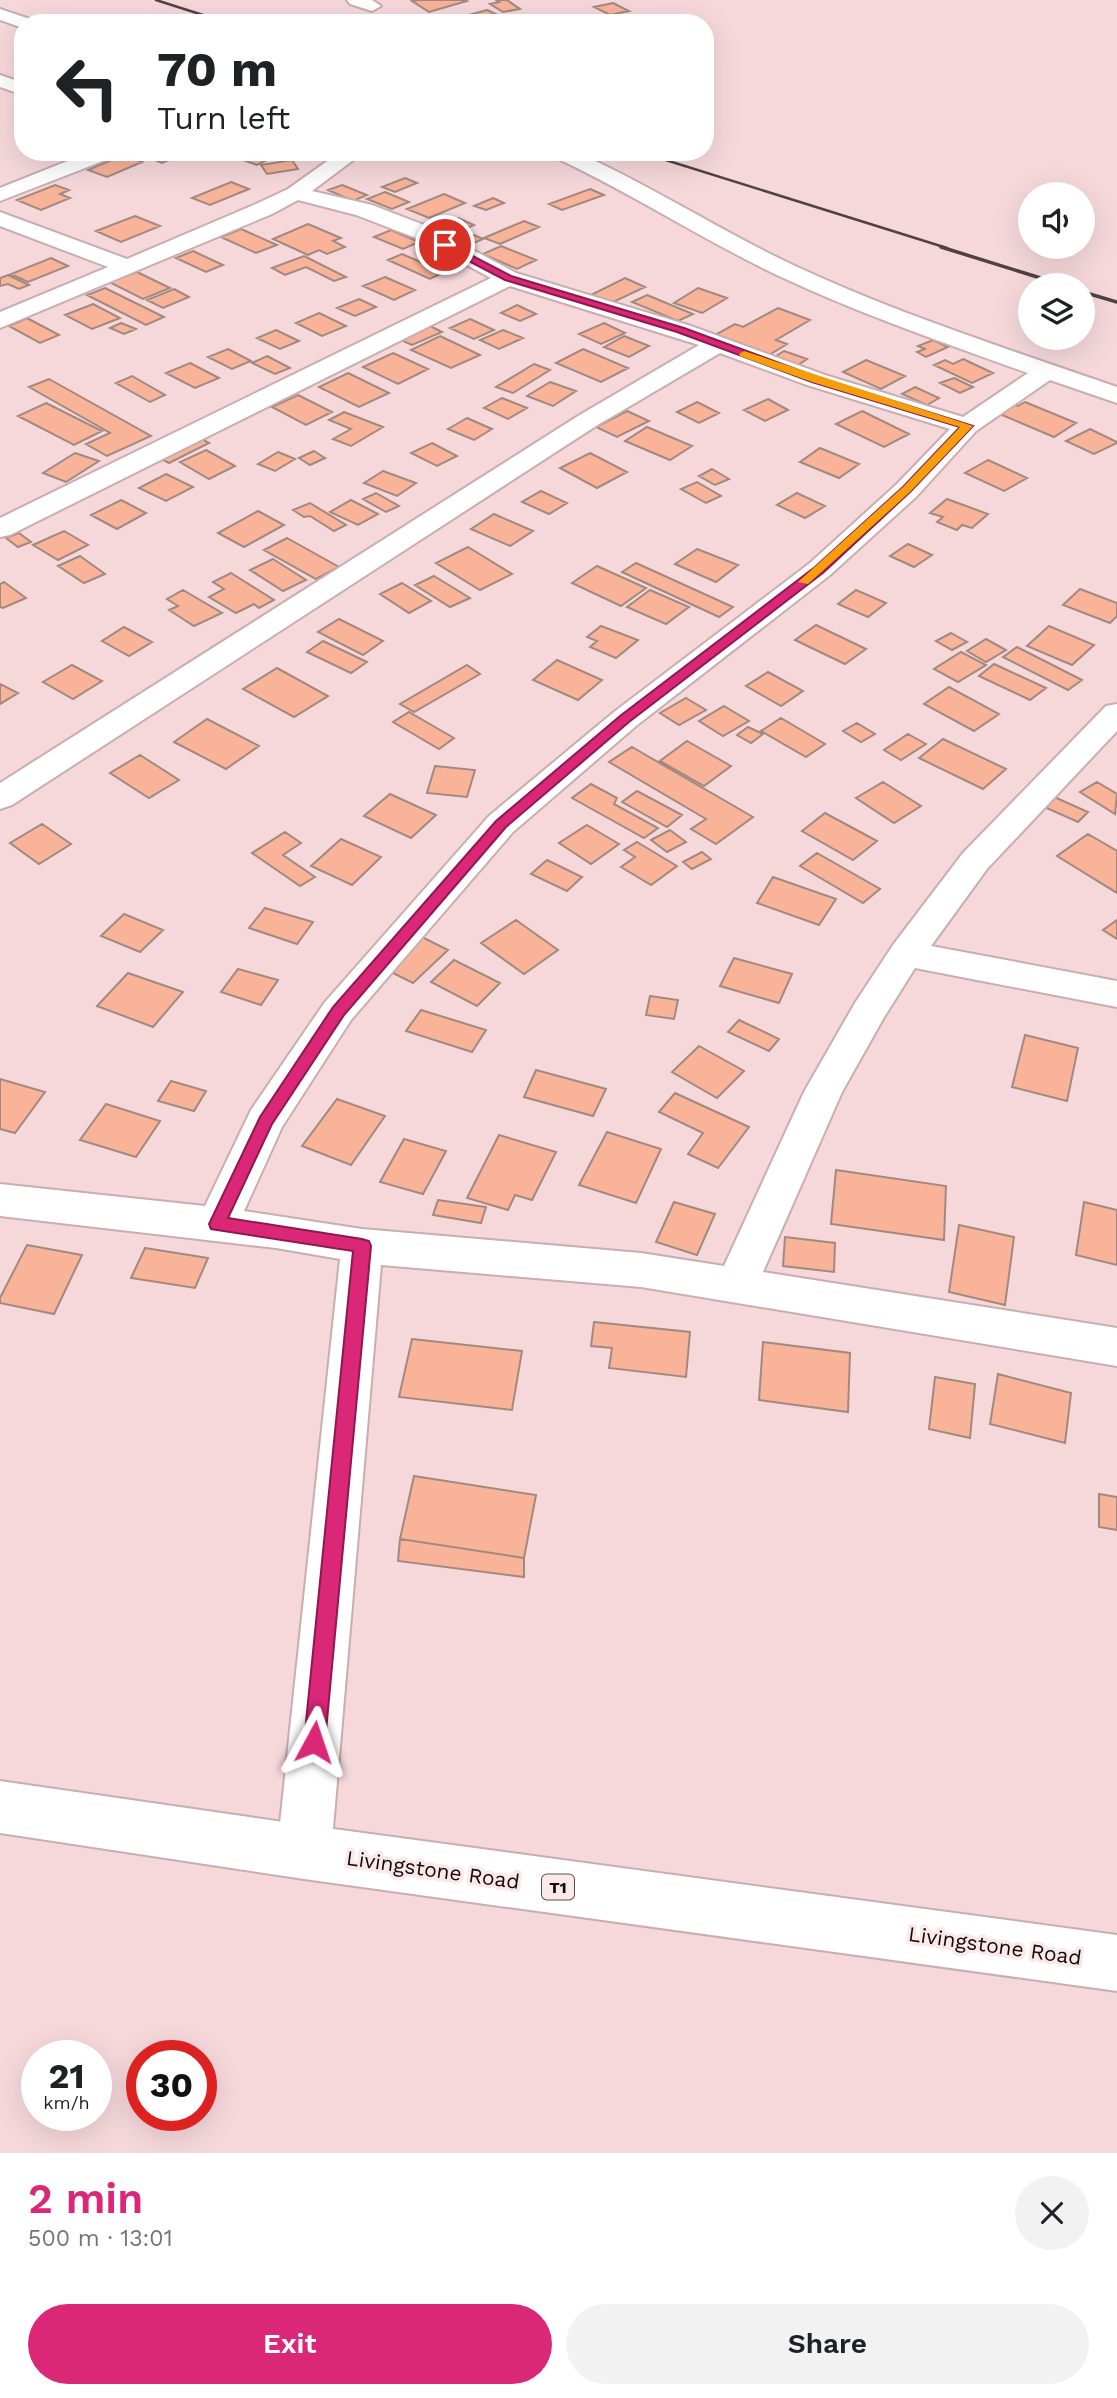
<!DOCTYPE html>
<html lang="en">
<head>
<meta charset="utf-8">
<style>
	:root { --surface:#fff; --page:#f2f2f2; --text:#202124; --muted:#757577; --accent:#db2777 }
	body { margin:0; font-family:"Work Sans",sans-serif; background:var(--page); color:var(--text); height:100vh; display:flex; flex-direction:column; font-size:26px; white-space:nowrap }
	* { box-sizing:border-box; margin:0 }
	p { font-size:23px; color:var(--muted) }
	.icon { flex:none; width:38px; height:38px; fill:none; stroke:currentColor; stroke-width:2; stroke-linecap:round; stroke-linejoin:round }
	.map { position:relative; height:2153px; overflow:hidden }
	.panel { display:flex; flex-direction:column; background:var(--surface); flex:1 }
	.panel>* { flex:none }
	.banner { position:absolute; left:14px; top:14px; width:700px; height:147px; border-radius:28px; box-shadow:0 7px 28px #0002; background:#fff; color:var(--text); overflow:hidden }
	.tools { position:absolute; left:1018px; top:182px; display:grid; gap:14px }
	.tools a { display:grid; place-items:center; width:77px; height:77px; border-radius:50%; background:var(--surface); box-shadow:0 7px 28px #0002; font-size:35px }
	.speed { position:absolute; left:21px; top:2040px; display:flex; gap:14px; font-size:35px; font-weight:700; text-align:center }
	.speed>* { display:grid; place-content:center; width:91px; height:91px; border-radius:50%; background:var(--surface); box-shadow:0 7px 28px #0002; line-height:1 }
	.speed small { font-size:18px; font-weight:400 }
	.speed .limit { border:10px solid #d22; background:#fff; color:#111 }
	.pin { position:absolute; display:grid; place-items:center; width:60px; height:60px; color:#fff; margin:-30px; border:4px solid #fff; border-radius:50%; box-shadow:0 2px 7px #0007 }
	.me { position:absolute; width:77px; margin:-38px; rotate:5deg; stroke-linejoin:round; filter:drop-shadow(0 0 5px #0008) }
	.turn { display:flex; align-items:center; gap:24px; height:147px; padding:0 28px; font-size:32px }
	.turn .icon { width:91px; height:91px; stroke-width:2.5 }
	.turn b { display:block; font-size:49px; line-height:60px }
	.round { display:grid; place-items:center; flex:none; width:74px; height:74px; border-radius:37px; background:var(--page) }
	.summary { display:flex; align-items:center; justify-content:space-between; height:119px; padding:0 28px }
	h1 { font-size:42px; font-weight:600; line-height:52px; color:var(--accent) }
	.button { display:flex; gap:14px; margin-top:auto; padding:14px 28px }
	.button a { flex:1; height:80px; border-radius:42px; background:var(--accent); color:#fff; font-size:28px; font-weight:600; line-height:80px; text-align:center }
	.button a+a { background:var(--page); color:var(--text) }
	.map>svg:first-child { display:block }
	.building { fill:#f9b399; stroke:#a28980; stroke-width:2 }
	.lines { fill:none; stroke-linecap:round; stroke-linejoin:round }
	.minor-casing { stroke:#c9adb0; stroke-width:4 }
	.highway-casing { stroke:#c9adb0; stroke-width:4 }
	.minor { fill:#fff; fill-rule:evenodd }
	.highway { fill:#fff; fill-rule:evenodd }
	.rail-far1 { stroke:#504143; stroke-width:2.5 }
	.rail { stroke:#504143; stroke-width:3.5 }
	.route { fill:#db2777; stroke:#8e194d; stroke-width:2 }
	.slow { fill:#f59e0b }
	.labels { text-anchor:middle; stroke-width:7; stroke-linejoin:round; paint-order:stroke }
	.shield { fill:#fbe9ea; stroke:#594d4e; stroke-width:2 }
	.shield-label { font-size:16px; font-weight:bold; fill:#130a0b }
	.near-street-label { font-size:21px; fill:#130a0b; stroke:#fbe9ea }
</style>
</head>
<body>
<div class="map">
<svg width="1117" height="2153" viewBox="0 0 1117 2153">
	<rect width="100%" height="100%" fill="#f6d8db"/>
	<path class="building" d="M 419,0 L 465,0 L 467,1 L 429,12 L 412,1 Z
		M 496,0 L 507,0 L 520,9 L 503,12 L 490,4 L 499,2 Z
		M 613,3 L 629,11 L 610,15 L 594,7 Z
		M 487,10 L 502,17 L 481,23 L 457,23 L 450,20 Z
		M 136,152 L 183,152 L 185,153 L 162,163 Z
		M 241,152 L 262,152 L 275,156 L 257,165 L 232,156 Z
		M 123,155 L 142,162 L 107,177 L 88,170 Z
		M 292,160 L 298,169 L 267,174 L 261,165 Z
		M 405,178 L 417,183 L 395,192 L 382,187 Z
		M 231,182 L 249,189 L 210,205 L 192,198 Z
		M 55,185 L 69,190 L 60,194 L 70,198 L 41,210 L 17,200 Z
		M 342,185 L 367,195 L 353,201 L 328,190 Z
		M 590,189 L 604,195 L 562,210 L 549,204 Z
		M 385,192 L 409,202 L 392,209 L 367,199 Z
		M 444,194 L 465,203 L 429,218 L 407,209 Z
		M 493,198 L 504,203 L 486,210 L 474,206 Z
		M 135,216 L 160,226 L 121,242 L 96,231 Z
		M 458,218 L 474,225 L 452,235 L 435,228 Z
		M 524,221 L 539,227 L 500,244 L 484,238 Z
		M 308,224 L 341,238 L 333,241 L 345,247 L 327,254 L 319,250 L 308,255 L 273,239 Z
		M 241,229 L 277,245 L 256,253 L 221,237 Z
		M 391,230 L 419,242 L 403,249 L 374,237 Z
		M 474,235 L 483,239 L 467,246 L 457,242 Z
		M 501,246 L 536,260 L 517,269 L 483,254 Z
		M 193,251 L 223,265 L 206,272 L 176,258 Z
		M 402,254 L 444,272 L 430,279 L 388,260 Z
		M 304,256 L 346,277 L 334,281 L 306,267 L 285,275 L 272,268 Z
		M 51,258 L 68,266 L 28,282 L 11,274 Z
		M 137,272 L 170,288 L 143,299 L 109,282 Z
		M 8,275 L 29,285 L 19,289 L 8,284 L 0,286 L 0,278 Z
		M 385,277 L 415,290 L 394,300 L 363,286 Z
		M 625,278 L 645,287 L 607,305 L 587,297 Z
		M 105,288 L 164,317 L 146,325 L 87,295 Z
		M 698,288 L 727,298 L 702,313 L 674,303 Z
		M 174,289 L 189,297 L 163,308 L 147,300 Z
		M 647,295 L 693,314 L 678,321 L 632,302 Z
		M 359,299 L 376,307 L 355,316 L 337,308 Z
		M 93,304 L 120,318 L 92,329 L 65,315 Z
		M 517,305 L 536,314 L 520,321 L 501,313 Z
		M 778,308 L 810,320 L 776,340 L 787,344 L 766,357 L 713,336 L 735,324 L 743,327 Z
		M 319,313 L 346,326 L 322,336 L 296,323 Z
		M 27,318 L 59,335 L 40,343 L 9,326 Z
		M 470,319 L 494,330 L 474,339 L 450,328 Z
		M 121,323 L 136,329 L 124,334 L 110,328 Z
		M 604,323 L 625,333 L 601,344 L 579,334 Z
		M 426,324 L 442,332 L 412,345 L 396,338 Z
		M 276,330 L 299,341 L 280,349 L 257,338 Z
		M 503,330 L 523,338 L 499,349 L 480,340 Z
		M 440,336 L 480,355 L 451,368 L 411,350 Z
		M 624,336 L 649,346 L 629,357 L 604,347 Z
		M 933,340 L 948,347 L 926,357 L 917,352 L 925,349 L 918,346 Z
		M 228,349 L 251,361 L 232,369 L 208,357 Z
		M 583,349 L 628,368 L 601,382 L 556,363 Z
		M 784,351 L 807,359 L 791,370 L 768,361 Z
		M 393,353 L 428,369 L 398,384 L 363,367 Z
		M 267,356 L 290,368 L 275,374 L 252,363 Z
		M 963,359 L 993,373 L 972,383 L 934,365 L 945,360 L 953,364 Z
		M 866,360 L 905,376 L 881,389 L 843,372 Z
		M 190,363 L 219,378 L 195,388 L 166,373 Z
		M 534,364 L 550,370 L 513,393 L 496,387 Z
		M 348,373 L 389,393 L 359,407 L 319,387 Z
		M 132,376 L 165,395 L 150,402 L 116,383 Z
		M 954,378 L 973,387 L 960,393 L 940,383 Z
		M 49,379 L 151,436 L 107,456 L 86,444 L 110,433 L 29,387 Z
		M 550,382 L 576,391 L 553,406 L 527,396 Z
		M 915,387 L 939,398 L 927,405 L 902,394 Z
		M 298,395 L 332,412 L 306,425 L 272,407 Z
		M 502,398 L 527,408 L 508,419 L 484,408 Z
		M 768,399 L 788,410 L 765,421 L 744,410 Z
		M 697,402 L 719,413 L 699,423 L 677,412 Z
		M 1025,402 L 1076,423 L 1054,437 L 995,412 L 1011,403 L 1018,406 Z
		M 46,403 L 102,431 L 74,445 L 18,416 Z
		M 627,411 L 649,421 L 617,437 L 596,427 Z
		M 862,411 L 909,434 L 884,447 L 836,424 Z
		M 344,412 L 383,427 L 351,446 L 333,439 L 351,429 L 329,420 Z
		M 467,418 L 492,429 L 474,440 L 448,429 Z
		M 647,427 L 692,446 L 670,460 L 625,441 Z
		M 1090,429 L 1117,442 L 1117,443 L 1094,454 L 1066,441 Z
		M 196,436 L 209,443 L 169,463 L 156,456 Z
		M 432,443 L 457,456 L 437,466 L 411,453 Z
		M 820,448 L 859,464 L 839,478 L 800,462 Z
		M 206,450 L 235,466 L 209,479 L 180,462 Z
		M 314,451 L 325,458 L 310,465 L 299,458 Z
		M 278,452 L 295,459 L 275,471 L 258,464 Z
		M 75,453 L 99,461 L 66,482 L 43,473 Z
		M 590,453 L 627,472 L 597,488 L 560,468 Z
		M 988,460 L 1027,478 L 1004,491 L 965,473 Z
		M 712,469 L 729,479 L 715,485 L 699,476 Z
		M 383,471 L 416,483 L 397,496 L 364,483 Z
		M 166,474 L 193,487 L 166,501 L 139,488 Z
		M 697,482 L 721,496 L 706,503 L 681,489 Z
		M 541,491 L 567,503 L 549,514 L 522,502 Z
		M 376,493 L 399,506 L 386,512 L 363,499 Z
		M 797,493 L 825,506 L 805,518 L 777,505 Z
		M 947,499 L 988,514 L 972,528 L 962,525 L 957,530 L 937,522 L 943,517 L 930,513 Z
		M 121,500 L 146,513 L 117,529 L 91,515 Z
		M 351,500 L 378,514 L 358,525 L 330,512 Z
		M 310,503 L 346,525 L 334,531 L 310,516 L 304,517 L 293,510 Z
		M 258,511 L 284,525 L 244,547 L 218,533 Z
		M 494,514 L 533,531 L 510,546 L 471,529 Z
		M 64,531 L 88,545 L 58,560 L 33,545 Z
		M 19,533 L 31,542 L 18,547 L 6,538 Z
		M 287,538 L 339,567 L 316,579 L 264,550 Z
		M 908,544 L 932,555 L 914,567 L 890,556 Z
		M 468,547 L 512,574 L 480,590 L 436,563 Z
		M 697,549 L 738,565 L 716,582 L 675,564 Z
		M 80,556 L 105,574 L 84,583 L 58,566 Z
		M 273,559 L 306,580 L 283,591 L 250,570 Z
		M 636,563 L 733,607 L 719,617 L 622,572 Z
		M 597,566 L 646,588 L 621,606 L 572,583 Z
		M 231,573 L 274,600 L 259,608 L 254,604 L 236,613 L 209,597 L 224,589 L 213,582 Z
		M 434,576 L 470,598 L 450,607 L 415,585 Z
		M 4,582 L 26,598 L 3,608 L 0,607 L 0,584 Z
		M 402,583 L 431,601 L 409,613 L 380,594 Z
		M 1080,589 L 1117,603 L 1117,616 L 1110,623 L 1063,605 Z
		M 183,590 L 222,613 L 194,626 L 169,610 L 178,606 L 167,599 Z
		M 650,590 L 689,607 L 666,624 L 627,607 Z
		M 856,590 L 886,603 L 868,617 L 838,604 Z
		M 339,619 L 383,641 L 363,655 L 318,632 Z
		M 816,625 L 866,649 L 845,664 L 795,640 Z
		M 601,626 L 638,640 L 616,658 L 590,647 L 597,641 L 587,637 Z
		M 1049,626 L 1094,645 L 1072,665 L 1027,646 Z
		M 124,627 L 152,642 L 129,656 L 102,641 Z
		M 951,633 L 967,642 L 952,650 L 936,641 Z
		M 986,639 L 1006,650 L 986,662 L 967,651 Z
		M 323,641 L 367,662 L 351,673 L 307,652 Z
		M 1017,647 L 1082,680 L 1068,690 L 1003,657 Z
		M 961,652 L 986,665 L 958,682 L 934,669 Z
		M 557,660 L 602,680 L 578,700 L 533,680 Z
		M 994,664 L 1046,688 L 1030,700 L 979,676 Z
		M 72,665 L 102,681 L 73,699 L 43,682 Z
		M 467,665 L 480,674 L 414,712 L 400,704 Z
		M 277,668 L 328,696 L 294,717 L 243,689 Z
		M 768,672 L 803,691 L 781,706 L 746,686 Z
		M 0,684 L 18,693 L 0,704 Z
		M 949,687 L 999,714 L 974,731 L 924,704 Z
		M 686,698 L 706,710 L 679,725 L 660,713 Z
		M 724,706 L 749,721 L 723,736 L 699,721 Z
		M 409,712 L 454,738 L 439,749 L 393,722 Z
		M 781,718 L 825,744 L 806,757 L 761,731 Z
		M 207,719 L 259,746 L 226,769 L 174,742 Z
		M 857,723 L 875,734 L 861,742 L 843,731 Z
		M 748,727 L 763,734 L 751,743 L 737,735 Z
		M 908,734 L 926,744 L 901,760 L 884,750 Z
		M 943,739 L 1006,769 L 983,789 L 919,758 Z
		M 687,741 L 731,766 L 704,786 L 660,761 Z
		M 632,747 L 753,817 L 716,844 L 691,829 L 706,819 L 609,762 Z
		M 140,755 L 179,780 L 149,798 L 110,773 Z
		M 435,766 L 475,770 L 467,797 L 427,793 Z
		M 883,782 L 921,806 L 894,823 L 856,798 Z
		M 1097,782 L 1117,794 L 1115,814 L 1080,792 Z
		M 591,784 L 617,798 L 614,804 L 658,828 L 644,838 L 572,798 Z
		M 637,791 L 682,815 L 667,827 L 622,802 Z
		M 390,794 L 436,815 L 411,838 L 364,816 Z
		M 1052,796 L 1088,812 L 1078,822 L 1042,806 Z
		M 825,813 L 877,841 L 853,860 L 802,831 Z
		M 42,824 L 71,844 L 39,864 L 10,843 Z
		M 587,825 L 619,844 L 591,864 L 559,843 Z
		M 670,830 L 686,842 L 667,852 L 651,840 Z
		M 285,832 L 301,843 L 283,855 L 315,877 L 300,886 L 252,853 Z
		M 1088,834 L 1117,851 L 1117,893 L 1057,856 Z
		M 341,839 L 381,857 L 352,885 L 311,866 Z
		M 637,842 L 677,866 L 651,885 L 621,867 L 635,857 L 624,850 Z
		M 702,852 L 711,859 L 692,869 L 683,862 Z
		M 817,853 L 880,889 L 863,903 L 800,866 Z
		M 547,860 L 582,877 L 567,891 L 531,874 Z
		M 773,877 L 836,899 L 819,925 L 757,903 Z
		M 265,908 L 313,922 L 297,944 L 249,928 Z
		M 124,914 L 163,930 L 140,952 L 101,936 Z
		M 516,920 L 558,950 L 524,974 L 481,943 Z
		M 1117,920 L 1117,939 L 1103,930 Z
		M 418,935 L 448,950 L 413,983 L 383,968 Z
		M 734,958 L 792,974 L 779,1003 L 720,986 Z
		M 454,960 L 500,983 L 477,1006 L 431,982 Z
		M 238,969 L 278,980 L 261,1005 L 221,992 Z
		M 128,973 L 183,992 L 153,1027 L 97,1006 Z
		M 650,996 L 678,1000 L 674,1019 L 646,1015 Z
		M 421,1010 L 486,1030 L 472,1052 L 406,1031 Z
		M 739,1020 L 779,1039 L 769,1051 L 728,1032 Z
		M 1025,1035 L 1078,1048 L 1067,1101 L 1012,1087 Z
		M 699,1046 L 744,1071 L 717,1098 L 672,1072 Z
		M 536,1070 L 606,1089 L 593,1116 L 524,1097 Z
		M 0,1079 L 45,1092 L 15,1133 L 0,1129 Z
		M 171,1081 L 206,1091 L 194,1111 L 158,1101 Z
		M 675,1093 L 749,1127 L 718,1168 L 688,1154 L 703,1133 L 659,1112 Z
		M 337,1099 L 385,1116 L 351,1165 L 302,1146 Z
		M 106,1104 L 160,1121 L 136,1157 L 80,1140 Z
		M 607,1132 L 661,1149 L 636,1203 L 579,1185 Z
		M 499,1135 L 556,1152 L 532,1200 L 515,1195 L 508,1210 L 467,1198 Z
		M 404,1139 L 446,1151 L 423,1194 L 380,1182 Z
		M 836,1170 L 946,1186 L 944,1240 L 831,1224 Z
		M 438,1200 L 486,1207 L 481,1223 L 433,1215 Z
		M 674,1202 L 715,1214 L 697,1255 L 656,1242 Z
		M 1084,1202 L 1117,1210 L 1117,1265 L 1076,1255 Z
		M 959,1225 L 1014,1237 L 1005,1305 L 949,1292 Z
		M 785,1237 L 835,1243 L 834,1272 L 783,1266 Z
		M 27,1245 L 82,1255 L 54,1314 L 0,1303 L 0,1298 Z
		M 145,1248 L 208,1258 L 195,1288 L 131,1278 Z
		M 594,1322 L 690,1332 L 686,1377 L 609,1368 L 612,1348 L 591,1346 Z
		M 412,1339 L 522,1351 L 512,1410 L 399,1397 Z
		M 763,1342 L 850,1353 L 848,1412 L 759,1400 Z
		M 998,1374 L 1071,1393 L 1065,1443 L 990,1424 Z
		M 935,1377 L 975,1384 L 970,1438 L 929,1429 Z
		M 414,1476 L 536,1495 L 524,1558 L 524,1577 L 398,1561 L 400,1539 Z
		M 414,1476 L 536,1495 L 524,1558 L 400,1539 Z
		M 1099,1494 L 1117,1497 L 1117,1530 L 1099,1527 Z"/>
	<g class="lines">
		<defs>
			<path id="minor" d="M 347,0 L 372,0 L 381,6 L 372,11 L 350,4 Z
				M 0,9 L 30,19 L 33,23 L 23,23 L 23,28 L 0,20 Z
				M 0,75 L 23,83 L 23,95 L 0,87 Z
				M 90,152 L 119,152 L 116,156 L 0,201 L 0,188 Z
				M 340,152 L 364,152 L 312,191 L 372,205 L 432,228 L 516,273 L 688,325 L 825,375 L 963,417 L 1028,373 C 944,343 860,314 779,276 C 701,239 630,192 552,156 L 549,152 L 576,152 C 651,185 720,231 793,265 C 898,314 1008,349 1117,387 L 1117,403 L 1050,380 L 976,431 L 917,496 L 830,575 L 636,726 L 513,832 L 351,1020 L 282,1127 L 244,1211 L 362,1229 L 641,1253 L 724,1266 L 804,1092 L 855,1003 L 893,945 L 963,853 L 1106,706 L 1117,704 L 1117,731 L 987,869 L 931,946 L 1117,981 L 1117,1007 L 915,968 L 883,1019 L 842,1092 L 763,1272 L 1117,1328 L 1117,1366 L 641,1287 L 381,1265 L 331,1852 L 323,1871 L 304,1879 L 285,1871 L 277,1852 L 340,1259 L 276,1248 L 0,1216 L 0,1184 L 205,1206 L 251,1110 L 325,1002 L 489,816 L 614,712 L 810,563 L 897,484 L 950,429 L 807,385 L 720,353 L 596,426 L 12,805 L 0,809 L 0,783 L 578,416 L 699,345 L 510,286 L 10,535 L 0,537 L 0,518 L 491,278 L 416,238 L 356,215 L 298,200 L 272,214 L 0,328 L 0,312 L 108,267 L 0,226 L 0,212 L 127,259 L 256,204 L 288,189 Z"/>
			<path id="highway" d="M 0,1781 L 304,1825 L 1117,1935 L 1117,1991 L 304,1879 L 0,1833 Z"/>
		</defs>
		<use href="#minor" class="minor-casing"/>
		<use href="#highway" class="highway-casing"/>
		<use href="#minor" class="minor"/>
		<use href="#highway" class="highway"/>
		<path class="rail-far1" d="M 156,0 L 228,23
			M 640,152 L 947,248"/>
		<path class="rail" d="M 941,247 L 1063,285
			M 1083,292 L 1117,302"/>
	</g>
	<path class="route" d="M 442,243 L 448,243 L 511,276 L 684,328 L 820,378 L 973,426 L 910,492 L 824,572 L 629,722 L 506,827 L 344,1015 L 272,1124 L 228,1218 L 362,1239 L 369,1241 L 371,1246 L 325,1742 L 322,1749 L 314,1752 L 307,1749 L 304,1742 L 353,1251 L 211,1229 L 209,1224 L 260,1117 L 333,1007 L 496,821 L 620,716 L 815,567 L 903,487 L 960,427 L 812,382 L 677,332 L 505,280 L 442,247 Z"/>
	<path class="slow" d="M 744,351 L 973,426 L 910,492 L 808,584 L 798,582 L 903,487 L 960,427 L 812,382 L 740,356 L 739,354 Z"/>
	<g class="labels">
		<rect class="shield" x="542" y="1874.5" width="32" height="25" rx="5"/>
		<g class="shield-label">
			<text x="558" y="1893">T1</text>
		</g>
		<g class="near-street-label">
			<text transform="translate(433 1870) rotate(8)" y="7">Livingstone Road</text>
			<text transform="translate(995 1946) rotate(8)" y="7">Livingstone Road</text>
		</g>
	</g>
</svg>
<div class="tools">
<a><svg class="icon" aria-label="sound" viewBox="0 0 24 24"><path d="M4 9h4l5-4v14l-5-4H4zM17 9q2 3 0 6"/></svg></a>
<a><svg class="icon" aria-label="layers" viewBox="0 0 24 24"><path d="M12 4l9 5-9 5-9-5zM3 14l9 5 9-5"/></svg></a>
</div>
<div class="speed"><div>21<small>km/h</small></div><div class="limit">30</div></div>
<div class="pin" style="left:445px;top:245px;background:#d93025"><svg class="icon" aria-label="arrive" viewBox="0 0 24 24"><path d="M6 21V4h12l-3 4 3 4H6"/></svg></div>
<svg class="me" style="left:314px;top:1742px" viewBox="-20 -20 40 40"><path d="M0-17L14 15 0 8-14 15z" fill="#db2777" stroke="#fff" stroke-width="4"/></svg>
<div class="banner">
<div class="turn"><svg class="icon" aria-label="left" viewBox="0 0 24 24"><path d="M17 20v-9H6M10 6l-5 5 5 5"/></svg><div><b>70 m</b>Turn left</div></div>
</div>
</div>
<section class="panel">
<div class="summary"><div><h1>2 min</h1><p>500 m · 13:01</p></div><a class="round"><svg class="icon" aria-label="close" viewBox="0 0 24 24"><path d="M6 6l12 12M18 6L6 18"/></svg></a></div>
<div class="button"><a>Exit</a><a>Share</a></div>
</section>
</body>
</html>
